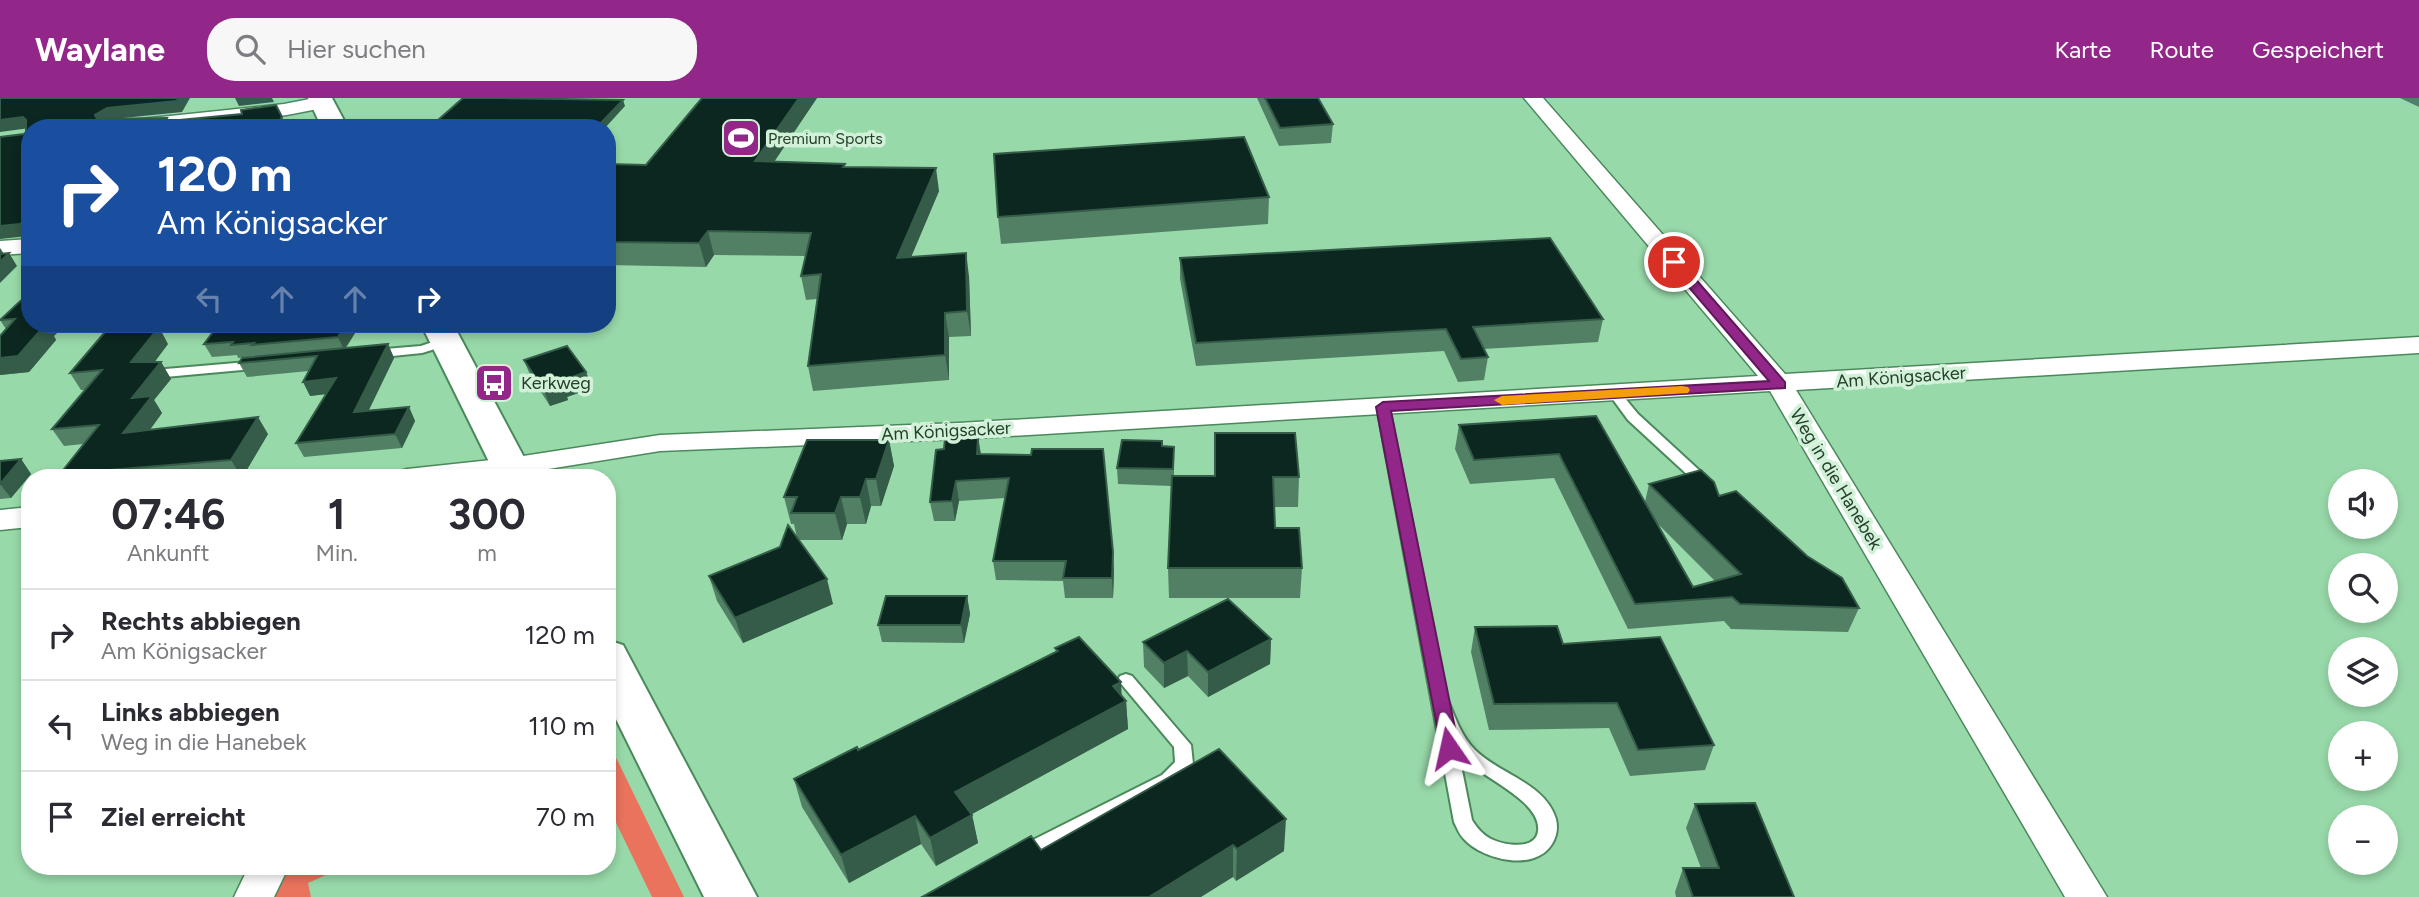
<!DOCTYPE html>
<html lang="de">
<head>
<meta charset="utf-8">
<style>
	:root { --surface:#fff; --page:#f7f7f7; --text:#2b2b33; --muted:#7c7c81; --line:#e1e1e2; --accent:#922689 }
	body { margin:0; font-family:Figtree,sans-serif; background:var(--page); color:var(--text); height:100vh; display:flex; flex-direction:column; font-size:26px; white-space:nowrap }
	* { box-sizing:border-box; margin:0 }
	p { font-size:23px; color:var(--muted) }
	.icon { flex:none; width:38px; height:38px; fill:none; stroke:currentColor; stroke-width:2; stroke-linecap:round; stroke-linejoin:round }
	.map { position:relative; flex:1; overflow:hidden }
	.details { position:absolute; left:21px; top:371px; width:595px; height:406px; display:flex; flex-direction:column; background:var(--surface); border-radius:28px; box-shadow:0 4px 10px #0003 }
	.details>* { flex:none }
	.hud { position:absolute; left:21px; top:21px; width:595px; height:214px; border-radius:28px; box-shadow:0 4px 10px #0003; background:#1a4fa0; color:#fff; overflow:hidden }
	.buttons { position:absolute; left:2328px; top:371px; display:grid; gap:14px }
	.buttons a { display:grid; place-items:center; width:70px; height:70px; border-radius:50%; background:var(--surface); box-shadow:0 4px 10px #0003; font-size:35px }
	.pin { position:absolute; display:grid; place-items:center; width:60px; height:60px; color:#fff; margin:-30px; border:4px solid #fff; border-radius:50%; box-shadow:0 2px 7px #0007 }
	.me { position:absolute; width:77px; margin:-38px; rotate:349deg; stroke-linejoin:round; filter:drop-shadow(0 0 5px #0008) }
	.turn { display:flex; align-items:center; gap:24px; height:147px; padding:0 21px; font-size:32px }
	.turn .icon { width:91px; height:91px; stroke-width:2.5 }
	.turn b { display:block; font-size:49px; line-height:60px }
	.lanes { display:flex; align-items:center; height:66px; padding:0 21px; background:#0003; justify-content:center; gap:35px; direction:ltr }
	.lanes .off { opacity:.35 }
	.eta { display:flex; justify-content:space-evenly; align-items:center; height:119px; text-align:center }
	.eta b { font-size:42px; font-weight:700; line-height:49px }
	ul { padding:0; list-style:none }
	li { display:flex; align-items:center; gap:21px; height:91px; padding:0 21px; border-top:2px solid var(--line) }
	li div { flex:1 }
	li b { display:block; font-size:26px }
	li em { font-style:normal }
	header { display:flex; align-items:center; gap:42px; box-sizing:border-box; height:98px; padding:0 35px; background:var(--accent); color:#fff }
	header strong { font-size:33px }
	nav { display:flex; gap:38px; margin-inline-start:auto; font-size:24px }
	.search { width:490px; height:63px; background:var(--page); display:flex; align-items:center; gap:18px; box-sizing:border-box; padding:0 24px; border-radius:28px; color:var(--muted); font-size:26px }
	.map>svg:first-child { display:block }
	.green { fill:#ea735d }
	.lines { fill:none; stroke-linecap:round; stroke-linejoin:round }
	.lane-casing { stroke:#4b895d; stroke-width:4 }
	.street-casing { stroke:#4b895d; stroke-width:3 }
	.secondary-casing { stroke:#4b895d; stroke-width:4 }
	.lane { fill:#fff; fill-rule:evenodd }
	.street { fill:#fff; fill-rule:evenodd }
	.secondary { fill:#fff; fill-rule:evenodd }
	.wall { fill:#528064; fill-rule:evenodd }
	.shaded-wall { fill:#355c48 }
	.building { fill:#0b271f; stroke:#355c48; stroke-width:2 }
	.route { fill:#922689; stroke:#5f1959; stroke-width:2 }
	.slow { fill:#f59e0b }
	.labels { text-anchor:middle; stroke-width:7; stroke-linejoin:round; paint-order:stroke }
	.far-poi-label { font-size:16px; fill:#253f2c; stroke:#d1f1d8; text-anchor:start }
	.street-label { font-size:18px; fill:#253f2c; stroke:#d1f1d8 }
	.poi-label { font-size:18px; fill:#253f2c; stroke:#d1f1d8; text-anchor:start }
</style>
</head>
<body>
<header>
<strong>Waylane</strong>
<div class="search"><svg class="icon" aria-label="search" viewBox="0 0 24 24"><circle cx="10" cy="10" r="6"/><path d="M15 15l6 6"/></svg>Hier suchen</div>
<nav><a>Karte</a><a>Route</a><a>Gespeichert</a></nav>
</header>
<div class="map">
<svg width="2419" height="799" viewBox="0 0 2419 799">
	<rect width="100%" height="100%" fill="#98d9a9"/>
	<path class="green" d="M 607,641 L 684,799 L 652,799 L 607,706 Z
		M 291,768 L 346,768 L 308,785 L 311,799 L 275,799 Z"/>
	<g class="lines">
		<defs>
			<path id="lane" d="M 447,239 L 451,240 L 453,243 L 451,246 L 422,255 L 373,260 L 367,256 L 373,252 L 421,248 Z
				M 259,263 L 263,264 L 265,267 L 263,270 L 154,280 L 148,276 L 154,272 Z
				M 1615,292 L 1619,293 L 1638,316 L 1701,374 L 1703,377 L 1701,380 L 1691,380 L 1628,322 L 1609,296 Z
				M 1383,305 L 1389,309 L 1447,600 C 1455,619 1461,638 1475,652 C 1499,676 1545,685 1556,721 C 1558,730 1557,738 1552,746 C 1535,774 1484,762 1465,742 C 1460,738 1457,730 1454,724 L 1377,309 ZM 1459,657 C 1478,678 1542,702 1538,733 C 1536,753 1503,747 1491,741 C 1483,737 1477,730 1472,722 Z
				M 1126,576 L 1132,578 L 1191,647 L 1193,666 L 1174,687 L 1031,762 L 1024,764 L 1017,762 L 1015,756 L 1017,750 L 1162,677 L 1175,664 L 1174,649 L 1118,582 L 1120,578 Z"/>
			<path id="street" d="M 315,0 L 330,0 L 332,4 L 330,8 C 256,26 179,30 103,30 L 113,24 L 284,6 Z
				M 1524,0 L 1543,0 L 1785,276 L 2419,239 L 2419,255 L 1796,292 L 2107,799 L 2065,799 L 1770,293 L 959,341 L 660,353 L 492,380 L 393,380 L 397,374 L 407,371 L 510,360 L 660,337 L 959,325 L 1758,278 Z
				M 30,141 L 30,155 L 0,157 L 0,143 Z
				M 30,409 L 30,429 L 0,432 L 0,412 Z
				M 249,768 L 289,768 L 274,799 L 234,799 Z"/>
			<path id="secondary" d="M 308,0 L 332,0 L 348,30 L 322,30 Z
				M 421,226 L 453,226 L 535,380 L 497,380 Z
				M 607,542 L 623,547 L 757,799 L 704,799 L 607,603 Z"/>
		</defs>
		<use href="#lane" class="lane-casing"/>
		<use href="#street" class="street-casing"/>
		<use href="#secondary" class="secondary-casing"/>
		<use href="#lane" class="lane"/>
		<use href="#street" class="street"/>
		<use href="#secondary" class="secondary"/>
	</g>
	<path class="wall" d="M 702,0 L 817,0 L 774,63 L 845,66 L 845,69 L 939,93 L 911,159 L 969,178 L 971,238 L 949,239 L 949,282 L 813,293 L 808,268 L 817,201 L 806,202 L 801,178 L 806,158 L 714,157 L 706,169 L 607,167 L 607,66 L 646,67 Z
		M 1257,0 L 1318,0 L 1333,26 L 1331,45 L 1279,48 Z
		M 2400,0 L 2419,0 L 2419,9 Z
		M 1269,99 L 1268,126 L 1001,146 L 998,119 Z
		M 1180,160 L 1603,221 L 1598,244 L 1483,251 L 1488,259 L 1484,282 L 1458,284 L 1444,253 L 1196,268 L 1180,181 Z
		M 30,194 L 56,242 L 29,274 L 0,277 L 0,238 L 6,231 L 0,222 Z
		M 219,226 L 359,226 L 360,227 L 346,250 L 388,246 L 394,260 L 369,312 L 409,309 L 415,323 L 402,350 L 304,359 L 296,345 L 326,296 L 310,298 L 309,273 L 247,279 L 239,265 L 258,258 L 238,260 L 237,257 L 212,259 L 204,246 Z
		M 168,246 L 154,264 L 161,264 L 171,281 L 154,302 L 162,315 L 150,332 L 268,336 L 242,380 L 62,380 L 60,376 L 83,346 L 64,348 L 52,331 L 86,292 L 81,292 L 70,275 Z
		M 524,262 L 586,274 L 592,290 L 567,299 L 568,302 L 550,308 L 530,277 Z
		M 1596,318 L 1645,404 L 1649,386 L 1719,398 L 1859,510 L 1848,534 L 1731,531 L 1724,523 L 1628,531 L 1554,380 L 1470,386 L 1455,351 L 1459,327 ZM 1654,422 L 1715,483 L 1693,489 Z
		M 978,339 L 981,356 L 1031,357 L 1114,473 L 1113,500 L 1065,500 L 1063,483 L 996,482 L 993,463 L 1005,400 L 959,403 L 955,423 L 934,423 L 930,404 L 944,351 Z
		M 889,342 L 894,368 L 881,408 L 871,408 L 866,426 L 847,426 L 842,442 L 799,442 L 833,506 L 743,545 L 717,503 L 709,478 L 780,449 L 797,440 L 794,426 L 791,426 L 784,399 Z
		M 1162,348 L 1174,365 L 1174,378 L 1299,379 L 1298,409 L 1274,409 L 1275,430 L 1302,470 L 1300,500 L 1169,500 L 1168,470 L 1172,388 L 1118,386 L 1117,370 Z
		M 21,361 L 31,376 L 11,400 L 0,401 L 0,363 Z
		M 967,498 L 970,516 L 964,545 L 882,544 L 878,527 Z
		M 1475,529 L 1563,546 L 1714,647 L 1705,672 L 1630,678 L 1609,630 L 1489,632 L 1471,554 Z
		M 1271,541 L 1270,566 L 1208,599 L 1188,578 L 1164,590 L 1144,569 L 1143,544 Z
		M 1055,550 L 1121,597 L 1126,603 L 1128,631 L 972,716 L 978,745 L 936,768 L 921,746 L 849,785 L 802,709 L 794,681 L 858,652 L 1056,554 Z
		M 1219,651 L 1284,753 L 1236,783 L 1233,779 L 1041,752 Z
		M 1695,706 L 1794,799 L 1676,799 L 1675,794 L 1683,770 L 1701,770 L 1686,730 Z"/>
	<path class="shaded-wall" d="M 178,0 L 190,0 L 182,14 L 113,21 L 97,21 L 95,17 L 107,10 Z
		M 235,0 L 272,0 L 274,4 L 239,8 Z
		M 799,0 L 817,0 L 760,85 L 755,63 Z
		M 623,2 L 625,8 L 605,30 L 596,30 Z
		M 23,19 L 30,30 L 0,34 L 0,22 Z
		M 282,19 L 287,30 L 275,28 Z
		M 167,20 L 172,30 L 161,30 Z
		M 936,70 L 939,93 L 901,183 L 897,160 Z
		M 30,118 L 30,137 L 28,138 L 0,141 L 0,128 Z
		M 708,133 L 714,157 L 706,169 L 699,145 Z
		M 0,150 L 6,159 L 9,155 L 17,168 L 0,185 Z
		M 966,155 L 969,178 L 971,238 L 967,213 Z
		M 945,215 L 949,239 L 949,282 L 945,257 Z
		M 40,226 L 66,226 L 54,238 L 56,242 L 29,274 L 0,277 L 0,260 Z
		M 346,226 L 359,226 L 360,227 L 344,252 L 338,239 Z
		M 159,229 L 168,246 L 142,281 L 131,264 Z
		M 388,246 L 394,260 L 361,328 L 354,314 Z
		M 161,264 L 171,281 L 154,302 L 162,315 L 134,353 L 123,335 L 132,300 Z
		M 586,274 L 592,290 L 567,299 L 568,302 L 550,308 L 544,292 L 561,283 Z
		M 336,280 L 343,294 L 310,298 L 303,284 Z
		M 409,309 L 415,323 L 402,350 L 395,336 Z
		M 258,319 L 268,336 L 242,380 L 231,362 Z
		M 978,339 L 981,358 L 977,356 Z
		M 889,342 L 894,368 L 881,408 L 876,381 Z
		M 21,361 L 31,376 L 11,400 L 0,386 Z
		M 866,381 L 871,408 L 866,426 L 860,399 Z
		M 956,383 L 959,403 L 955,423 L 952,403 Z
		M 841,399 L 847,426 L 842,442 L 835,415 Z
		M 1113,454 L 1114,473 L 1113,500 L 1112,480 Z
		M 827,481 L 833,506 L 743,545 L 735,520 Z
		M 967,498 L 970,516 L 964,545 L 961,527 Z
		M 1271,541 L 1270,566 L 1208,599 L 1208,574 Z
		M 1187,553 L 1188,578 L 1164,590 L 1164,565 Z
		M 1121,584 L 1122,605 L 1126,603 L 1128,631 L 961,722 L 955,694 Z
		M 972,717 L 978,745 L 936,768 L 930,740 Z
		M 915,718 L 921,746 L 849,785 L 841,757 Z
		M 1286,721 L 1284,753 L 1236,783 L 1237,751 Z
		M 1233,747 L 1233,779 L 1201,799 L 1149,799 Z"/>
	<path class="building" d="M 0,0 L 178,0 L 177,3 L 107,10 L 95,17 L 97,21 L 167,20 L 161,30 L 30,30 L 30,118 L 20,126 L 0,128 L 0,39 L 24,36 L 26,34 L 26,22 L 23,19 L 0,22 Z
		M 463,0 L 498,0 L 623,2 L 596,30 L 429,30 Z
		M 702,0 L 799,0 L 755,63 L 845,66 L 843,69 L 936,70 L 897,160 L 966,155 L 967,213 L 945,215 L 945,257 L 808,268 L 821,176 L 801,178 L 811,135 L 708,133 L 699,145 L 607,144 L 607,66 L 646,67 Z
		M 1265,0 L 1318,0 L 1333,26 L 1280,30 Z
		M 276,7 L 282,19 L 275,28 L 300,26 L 298,30 L 172,30 L 180,22 L 242,16 L 241,12 Z
		M 1244,39 L 1269,99 L 998,119 L 994,56 Z
		M 1550,140 L 1603,221 L 1473,229 L 1488,259 L 1461,261 L 1446,231 L 1196,245 L 1180,160 Z
		M 9,155 L 0,164 L 0,156 Z
		M 30,194 L 30,226 L 40,226 L 39,227 L 46,226 L 18,258 L 0,260 L 0,238 L 15,221 L 0,222 Z
		M 219,226 L 346,226 L 338,239 L 252,247 L 254,245 L 231,247 L 233,244 L 204,246 Z
		M 159,229 L 131,264 L 161,264 L 132,300 L 152,298 L 123,335 L 258,319 L 231,362 L 60,376 L 99,327 L 52,331 L 102,272 L 70,275 L 105,234 Z
		M 388,246 L 354,314 L 409,309 L 395,336 L 296,345 L 336,280 L 303,284 L 317,258 L 239,265 L 242,260 Z
		M 567,248 L 586,274 L 561,283 L 562,286 L 544,292 L 524,262 Z
		M 1596,318 L 1693,489 L 1741,476 L 1649,386 L 1701,372 L 1714,384 L 1719,398 L 1736,393 L 1807,458 L 1842,480 L 1859,510 L 1740,506 L 1732,499 L 1635,506 L 1559,356 L 1474,362 L 1459,327 Z
		M 1215,335 L 1295,335 L 1299,379 L 1273,379 L 1275,430 L 1299,430 L 1302,470 L 1168,470 L 1172,378 L 1215,378 Z
		M 978,339 L 977,356 L 1031,357 L 1032,351 L 1103,351 L 1113,454 L 1112,480 L 1063,480 L 1066,463 L 993,463 L 1009,380 L 956,383 L 952,403 L 930,404 L 936,352 L 944,351 L 945,341 Z
		M 807,342 L 889,342 L 876,381 L 866,381 L 860,399 L 841,399 L 835,415 L 791,415 L 797,399 L 784,399 Z
		M 1122,342 L 1162,343 L 1162,348 L 1174,349 L 1173,371 L 1117,370 Z
		M 21,361 L 0,386 L 0,363 Z
		M 788,427 L 827,481 L 735,520 L 709,478 L 780,449 Z
		M 886,498 L 967,498 L 961,527 L 878,527 Z
		M 1228,501 L 1271,541 L 1208,574 L 1187,553 L 1164,565 L 1143,544 Z
		M 1557,528 L 1563,546 L 1660,539 L 1714,647 L 1638,652 L 1617,605 L 1494,606 L 1475,529 Z
		M 1079,539 L 1121,584 L 1113,588 L 1126,603 L 955,694 L 972,717 L 930,740 L 915,718 L 841,757 L 794,681 L 857,649 L 858,652 L 1058,553 L 1055,550 Z
		M 1219,651 L 1286,721 L 1237,751 L 1233,747 L 1149,799 L 922,799 L 1031,738 L 1041,752 Z
		M 1755,705 L 1794,799 L 1693,799 L 1683,770 L 1719,770 L 1695,706 Z"/>
	<path class="route" d="M 1674,160 L 1678,161 L 1785,284 L 1785,290 L 1391,313 L 1459,650 L 1456,655 L 1449,657 L 1442,655 L 1376,309 L 1383,304 L 1769,283 L 1669,166 L 1669,161 Z"/>
	<path class="slow" d="M 1682,288 L 1688,289 L 1690,292 L 1688,295 L 1502,307 L 1494,302 L 1502,298 Z"/>
	<defs>
		<symbol id="stadium-square" viewBox="-11 -11 22 22"><rect x="-9" y="-9" width="18" height="18" rx="4" fill="#922689" stroke="#d1f1d8"/><path d="M0-5a6.5 5 0 1 0 0 10a6.5 5 0 1 0 0-10ZM-3.5-1.8h7v3.6h-7Z" fill="#fff"/></symbol>
		<symbol id="bus-square" viewBox="-11 -11 22 22"><rect x="-9" y="-9" width="18" height="18" rx="4" fill="#922689" stroke="#d1f1d8"/><path d="M-5-6H5V4H4V6H2V4H-2V6H-4V4H-5ZM-3.5-4V0h7V-4ZM-3.5 1.2v1.5H-2V1.2ZM2 1.2v1.5H3.5V1.2Z" fill="#fff"/></symbol>
	</defs>
	<g fill-rule="evenodd">
		<use href="#stadium-square" x="719" y="18" width="44" height="44"/>
		<use href="#bus-square" x="472" y="263" width="44" height="44"/>
	</g>
	<g class="labels">
		<g class="far-poi-label">
			<text x="768" y="46">Premium Sports</text>
		</g>
		<g class="street-label">
			<text transform="translate(1901 279) rotate(-4)" y="6">Am Königsacker</text>
			<text transform="translate(946 333) rotate(-3)" y="6">Am Königsacker</text>
			<text transform="translate(1836 381) rotate(59)" y="6">Weg in die Hanebek</text>
		</g>
		<g class="poi-label">
			<text x="521" y="291">Kerkweg</text>
		</g>
	</g>
</svg>
<div class="buttons">
<a><svg class="icon" aria-label="sound" viewBox="0 0 24 24"><path d="M4 9h4l5-4v14l-5-4H4zM17 9q2 3 0 6"/></svg></a>
<a><svg class="icon" aria-label="search" viewBox="0 0 24 24"><circle cx="10" cy="10" r="6"/><path d="M15 15l6 6"/></svg></a>
<a><svg class="icon" aria-label="layers" viewBox="0 0 24 24"><path d="M12 4l9 5-9 5-9-5zM3 14l9 5 9-5"/></svg></a>
<a>+</a>
<a>−</a>
</div>
<div class="pin" style="left:1674px;top:164px;background:#d93025"><svg class="icon" aria-label="arrive" viewBox="0 0 24 24"><path d="M6 21V4h12l-3 4 3 4H6"/></svg></div>
<svg class="me" style="left:1449px;top:650px" viewBox="-20 -20 40 40"><path d="M0-17L14 15 0 8-14 15z" fill="#922689" stroke="#fff" stroke-width="4"/></svg>
<div class="hud">
<div class="turn"><svg class="icon" aria-label="right" viewBox="0 0 24 24"><path d="M7 20v-9h11M14 6l5 5-5 5"/></svg><div><b>120 m</b>Am Königsacker</div></div>
<div class="lanes"><svg class="icon off" aria-label="left" viewBox="0 0 24 24"><path d="M17 20v-9H6M10 6l-5 5 5 5"/></svg><svg class="icon off" aria-label="ahead" viewBox="0 0 24 24"><path d="M12 20V5M6 11l6-6 6 6"/></svg><svg class="icon off" aria-label="ahead" viewBox="0 0 24 24"><path d="M12 20V5M6 11l6-6 6 6"/></svg><svg class="icon" aria-label="right" viewBox="0 0 24 24"><path d="M7 20v-9h11M14 6l5 5-5 5"/></svg></div>
</div>
<section class="details">
<div class="eta">
<div><b>07:46</b><p>Ankunft</p></div>
<div><b>1</b><p>Min.</p></div>
<div><b>300</b><p>m</p></div>
</div>
<ul>
<li><svg class="icon" aria-label="right" viewBox="0 0 24 24"><path d="M7 20v-9h11M14 6l5 5-5 5"/></svg><div><b>Rechts abbiegen</b><p>Am Königsacker</p></div><em>120 m</em></li>
<li><svg class="icon" aria-label="left" viewBox="0 0 24 24"><path d="M17 20v-9H6M10 6l-5 5 5 5"/></svg><div><b>Links abbiegen</b><p>Weg in die Hanebek</p></div><em>110 m</em></li>
<li><svg class="icon" aria-label="arrive" viewBox="0 0 24 24"><path d="M6 21V4h12l-3 4 3 4H6"/></svg><div><b>Ziel erreicht</b></div><em>70 m</em></li>
</ul>
</section>
</div>
</body>
</html>
